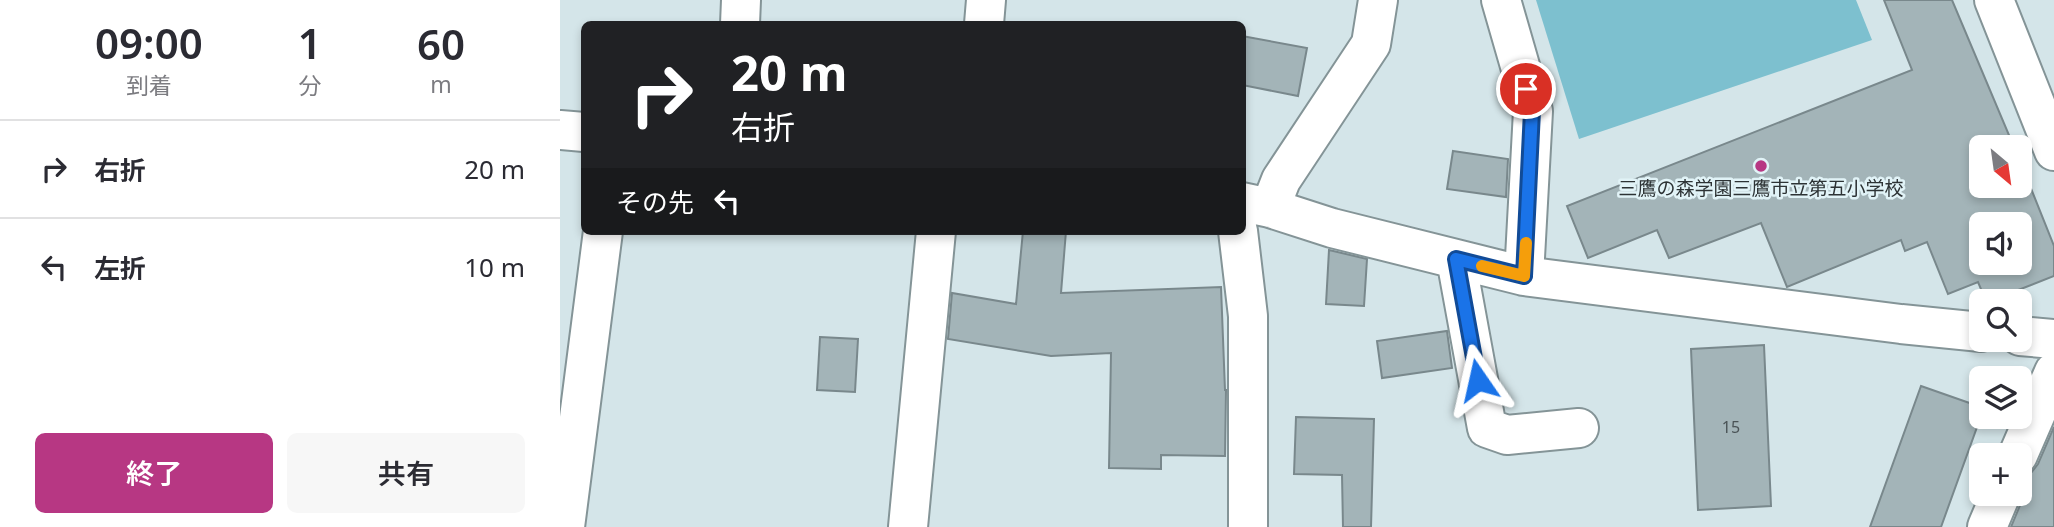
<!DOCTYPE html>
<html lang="ja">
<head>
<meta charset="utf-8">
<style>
	:root { --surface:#fff; --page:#f7f7f7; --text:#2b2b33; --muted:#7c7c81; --line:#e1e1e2; --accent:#b73783 }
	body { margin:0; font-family:"Noto Sans","Noto Sans JP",sans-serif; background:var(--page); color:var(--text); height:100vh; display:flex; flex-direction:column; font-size:26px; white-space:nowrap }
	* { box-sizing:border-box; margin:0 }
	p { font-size:23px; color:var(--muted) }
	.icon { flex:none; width:38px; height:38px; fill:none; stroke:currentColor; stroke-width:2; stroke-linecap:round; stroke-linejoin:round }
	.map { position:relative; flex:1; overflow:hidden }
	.panel { display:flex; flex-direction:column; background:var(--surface); width:560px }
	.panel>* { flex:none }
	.banner { position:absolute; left:21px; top:21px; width:665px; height:214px; border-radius:10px; box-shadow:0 4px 10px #0003; background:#202124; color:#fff; overflow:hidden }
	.needle { width:46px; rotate:151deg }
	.controls { position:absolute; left:1409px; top:135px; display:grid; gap:14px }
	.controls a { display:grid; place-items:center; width:63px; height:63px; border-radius:10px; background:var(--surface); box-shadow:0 4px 10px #0003; font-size:35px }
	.pin { position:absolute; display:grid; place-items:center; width:60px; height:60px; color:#fff; margin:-30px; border:4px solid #fff; border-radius:50%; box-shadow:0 2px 7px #0007 }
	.me { position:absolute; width:77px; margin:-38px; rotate:349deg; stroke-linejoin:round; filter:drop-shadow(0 0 5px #0008) }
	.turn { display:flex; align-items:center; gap:24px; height:147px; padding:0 35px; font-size:32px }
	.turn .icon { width:91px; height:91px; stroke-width:2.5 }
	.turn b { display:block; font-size:49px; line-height:60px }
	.then { display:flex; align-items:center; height:66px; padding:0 35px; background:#0003; gap:14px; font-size:26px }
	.eta { display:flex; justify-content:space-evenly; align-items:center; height:119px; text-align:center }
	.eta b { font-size:42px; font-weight:600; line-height:49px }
	.action { display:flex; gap:14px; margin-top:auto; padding:14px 35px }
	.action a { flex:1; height:80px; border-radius:10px; background:var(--accent); color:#fff; font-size:28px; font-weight:600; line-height:80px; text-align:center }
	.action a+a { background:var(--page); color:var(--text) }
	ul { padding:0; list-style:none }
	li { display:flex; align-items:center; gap:21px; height:98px; padding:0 35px; border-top:2px solid var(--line) }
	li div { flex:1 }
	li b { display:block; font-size:26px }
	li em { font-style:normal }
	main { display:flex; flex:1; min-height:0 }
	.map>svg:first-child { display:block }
	.green { fill:#7dc0cf }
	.building { fill:#a3b4b8; stroke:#79888c; stroke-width:2; fill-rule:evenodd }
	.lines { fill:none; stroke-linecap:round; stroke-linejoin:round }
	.minor-casing { stroke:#849497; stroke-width:42 }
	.minor { stroke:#fff; stroke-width:38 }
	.route-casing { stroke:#114b97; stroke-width:18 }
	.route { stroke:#1a73e8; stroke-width:12 }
	.slow { stroke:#f59e0b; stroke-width:12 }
	.poi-dot { fill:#b73783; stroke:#e1f3f7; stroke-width:2.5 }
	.labels { text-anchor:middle; stroke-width:5; stroke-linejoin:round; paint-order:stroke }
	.number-label { font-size:16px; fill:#4a5356 }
	.poi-label { font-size:19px; fill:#2d3335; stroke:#e1f3f7 }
</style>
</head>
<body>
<main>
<section class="panel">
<div class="eta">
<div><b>09:00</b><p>到着</p></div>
<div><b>1</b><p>分</p></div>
<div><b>60</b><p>m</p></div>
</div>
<ul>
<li><svg class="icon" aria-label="right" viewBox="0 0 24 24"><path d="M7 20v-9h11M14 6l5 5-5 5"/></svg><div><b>右折</b></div><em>20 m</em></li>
<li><svg class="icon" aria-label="left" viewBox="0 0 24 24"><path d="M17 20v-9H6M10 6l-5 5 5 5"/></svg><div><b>左折</b></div><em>10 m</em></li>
</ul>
<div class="action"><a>終了</a><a>共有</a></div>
</section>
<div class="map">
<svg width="1494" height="527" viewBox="0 0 1494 527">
	<rect width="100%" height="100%" fill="#d4e5e9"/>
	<path class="green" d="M 976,0 L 1296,0 L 1312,40 L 1019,139 Z"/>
	<path class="building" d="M 1324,0 L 1392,0 L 1454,147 L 1421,147 L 1421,186 L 1460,186 L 1460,161 L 1494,246 L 1494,276 L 1430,301 L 1426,301 L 1418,282 L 1388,294 L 1367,242 L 1345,251 L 1341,240 L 1227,287 L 1201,223 L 1109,258 L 1097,230 L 1028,258 L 1007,206 L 1352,70 ZM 1421,224 L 1460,224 L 1460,262 L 1421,262 Z
		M 682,36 L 747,48 L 738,96 L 682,85 Z
		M 893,151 L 948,159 L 946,197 L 887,189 Z
		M 463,231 L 506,231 L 501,293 L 661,287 L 665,390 L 666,390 L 665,456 L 601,455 L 601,469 L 549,468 L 551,353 L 491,356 L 388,339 L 392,293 L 456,304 Z
		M 769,250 L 807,259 L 804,306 L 766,304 Z
		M 887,331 L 892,368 L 822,378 L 817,341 Z
		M 260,337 L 298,339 L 295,392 L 257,390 Z
		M 1204,345 L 1211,506 L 1138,510 L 1131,349 Z
		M 1361,386 L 1421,407 L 1421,416 L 1381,527 L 1310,527 Z
		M 736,417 L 814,419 L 811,527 L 783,527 L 782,475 L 734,474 Z
		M 1494,427 L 1494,527 L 1451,527 L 1461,503 L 1463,491 L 1471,473 L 1478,464 Z"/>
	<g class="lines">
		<defs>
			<path id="minor" d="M 941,0 L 973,111 L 964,276
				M 1434,0 L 1494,151
				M 180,24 L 181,0
				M 424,24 L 426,0
				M 0,130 L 24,132
				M 682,202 L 710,208 L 772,228 L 964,276 L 1341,324 L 1421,332
				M 710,208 L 721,180 L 811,44 L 818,0
				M 678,231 L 688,316 L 688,527
				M 896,259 L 927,428 L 947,435 L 1019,428
				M 1460,336 L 1494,339
				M 1458,455 L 1494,372
				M 5,527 L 43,231
				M 348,527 L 376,231
				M 1427,527 L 1441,494"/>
		</defs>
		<use href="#minor" class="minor-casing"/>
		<use href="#minor" class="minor"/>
	</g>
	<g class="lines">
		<defs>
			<path id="route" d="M 918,380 L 896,259 L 964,276 L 972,111 L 966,89"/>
		</defs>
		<use href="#route" class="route-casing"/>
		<use href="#route" class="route"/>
		<path class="slow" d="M 922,266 L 964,276 L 966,243"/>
	</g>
	<circle class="poi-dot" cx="1201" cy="166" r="7"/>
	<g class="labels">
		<g class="number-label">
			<text x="1171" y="433">15</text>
		</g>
		<g class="poi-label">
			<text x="1201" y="195">三鷹の森学園三鷹市立第五小学校</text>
		</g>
	</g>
</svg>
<div class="controls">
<a><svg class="needle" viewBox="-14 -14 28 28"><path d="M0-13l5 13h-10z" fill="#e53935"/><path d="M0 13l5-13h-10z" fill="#7c7c81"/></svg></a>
<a><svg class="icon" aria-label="sound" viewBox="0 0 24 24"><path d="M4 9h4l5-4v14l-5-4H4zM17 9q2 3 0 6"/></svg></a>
<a><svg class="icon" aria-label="search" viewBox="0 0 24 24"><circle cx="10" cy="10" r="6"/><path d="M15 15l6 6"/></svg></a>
<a><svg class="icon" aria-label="layers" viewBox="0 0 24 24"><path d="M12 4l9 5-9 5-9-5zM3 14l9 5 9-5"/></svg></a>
<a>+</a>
</div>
<div class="pin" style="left:966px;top:89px;background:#d93025"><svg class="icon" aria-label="arrive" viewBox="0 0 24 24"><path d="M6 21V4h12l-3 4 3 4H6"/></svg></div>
<svg class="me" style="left:918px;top:380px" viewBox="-20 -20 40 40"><path d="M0-17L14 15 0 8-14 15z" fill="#1a73e8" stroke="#fff" stroke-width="4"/></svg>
<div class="banner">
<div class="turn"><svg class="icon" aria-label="right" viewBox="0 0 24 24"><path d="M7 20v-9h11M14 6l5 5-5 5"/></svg><div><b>20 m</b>右折</div></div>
<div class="then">その先<svg class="icon" aria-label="left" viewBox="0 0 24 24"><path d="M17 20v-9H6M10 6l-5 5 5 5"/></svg></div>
</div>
</div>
</main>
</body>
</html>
